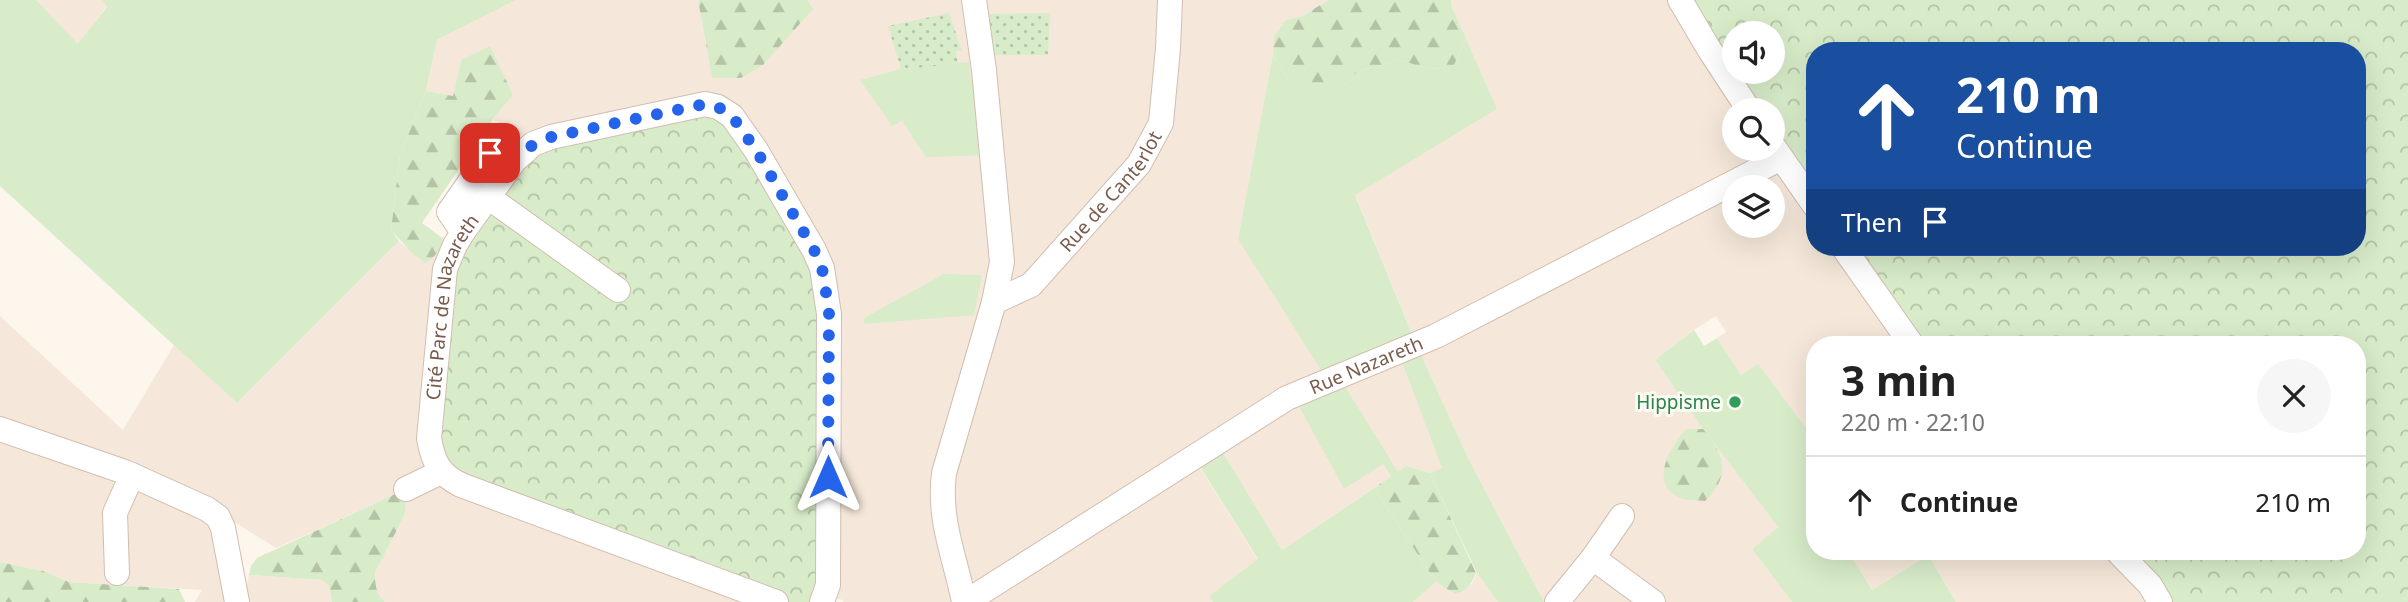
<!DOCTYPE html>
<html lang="en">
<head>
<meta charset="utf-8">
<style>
	:root { --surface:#fff; --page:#f6f6f6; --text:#222; --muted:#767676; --line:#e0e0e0 }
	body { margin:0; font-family:"Noto Sans",sans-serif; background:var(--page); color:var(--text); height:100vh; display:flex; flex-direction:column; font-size:26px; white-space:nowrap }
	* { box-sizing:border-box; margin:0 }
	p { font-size:23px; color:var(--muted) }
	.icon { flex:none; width:38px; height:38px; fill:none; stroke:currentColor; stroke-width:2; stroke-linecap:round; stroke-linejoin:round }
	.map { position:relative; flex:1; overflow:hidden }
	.side { position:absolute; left:1806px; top:336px; width:560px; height:224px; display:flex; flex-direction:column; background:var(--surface); border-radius:28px; box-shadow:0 7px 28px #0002 }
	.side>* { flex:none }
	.top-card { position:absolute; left:1806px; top:42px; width:560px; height:214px; border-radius:28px; box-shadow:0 7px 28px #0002; background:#1a4fa0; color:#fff; overflow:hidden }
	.controls { position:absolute; left:1722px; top:21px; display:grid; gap:14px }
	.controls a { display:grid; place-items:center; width:63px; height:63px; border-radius:50%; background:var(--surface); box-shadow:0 7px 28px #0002; font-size:35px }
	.pin { position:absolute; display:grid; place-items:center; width:60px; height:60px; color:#fff; margin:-30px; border-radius:14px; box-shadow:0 4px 10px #0006 }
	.me { position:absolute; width:77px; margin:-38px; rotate:0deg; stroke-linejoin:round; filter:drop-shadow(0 0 5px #0008) }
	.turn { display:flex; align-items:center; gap:24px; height:147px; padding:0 35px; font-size:32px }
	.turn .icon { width:91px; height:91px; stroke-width:2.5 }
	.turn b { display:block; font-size:49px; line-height:60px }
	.then { display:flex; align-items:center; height:66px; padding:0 35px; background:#0003; gap:14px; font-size:26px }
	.round { display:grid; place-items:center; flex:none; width:74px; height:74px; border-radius:37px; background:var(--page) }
	.head { display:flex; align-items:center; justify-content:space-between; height:119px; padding:0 35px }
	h1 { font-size:42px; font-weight:700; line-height:52px }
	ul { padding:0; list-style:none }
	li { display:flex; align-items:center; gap:21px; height:91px; padding:0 35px; border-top:2px solid var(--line) }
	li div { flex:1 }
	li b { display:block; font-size:26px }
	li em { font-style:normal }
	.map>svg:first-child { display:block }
	.residential { fill:#f5e8da; fill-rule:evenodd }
	.grass { fill:#d8ecc9 }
	.forest { fill:url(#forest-firs) }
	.park { fill:url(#park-crowns) }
	.garden { fill:url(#garden-dots) }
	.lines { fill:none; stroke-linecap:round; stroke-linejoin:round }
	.minor-casing { stroke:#d1beb0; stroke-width:26 }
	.minor { stroke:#fff; stroke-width:24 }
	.route { stroke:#2563eb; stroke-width:12; stroke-dasharray:0 21.6 }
	.leisure-dot { fill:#2e9e5b; stroke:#fffaf3; stroke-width:2.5 }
	.labels { text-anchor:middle; stroke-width:6; stroke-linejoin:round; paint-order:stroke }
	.street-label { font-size:19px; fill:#7a5c4d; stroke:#fffaf3 }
	.leisure-label { font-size:19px; fill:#27864d; stroke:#fffaf3; text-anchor:end }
</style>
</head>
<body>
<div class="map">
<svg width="2408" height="602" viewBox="0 0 2408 602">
	<defs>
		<pattern id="forest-firs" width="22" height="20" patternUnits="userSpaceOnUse" patternTransform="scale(1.75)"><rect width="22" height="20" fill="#d8ecc9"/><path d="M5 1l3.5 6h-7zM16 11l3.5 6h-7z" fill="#b4c2a5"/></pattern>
		<pattern id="park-crowns" width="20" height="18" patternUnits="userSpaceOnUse" patternTransform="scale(1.75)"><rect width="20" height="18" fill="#d8ecc9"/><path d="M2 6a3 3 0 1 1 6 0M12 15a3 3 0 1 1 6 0" fill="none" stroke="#b4c2a5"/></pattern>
		<pattern id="garden-dots" width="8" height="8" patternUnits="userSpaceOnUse" patternTransform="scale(1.75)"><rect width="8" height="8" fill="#d8ecc9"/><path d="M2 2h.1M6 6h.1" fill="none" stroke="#b4c2a5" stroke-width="1.8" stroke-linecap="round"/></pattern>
	</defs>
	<rect width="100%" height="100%" fill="#fdf6ec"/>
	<path class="residential" d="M 36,0 L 102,0 L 107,6 L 78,45 Z
		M 516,0 L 698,0 L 712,78 L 812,10 L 807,0 L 1328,0 L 1303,16 L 1286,20 L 1274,36 L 1273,54 L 1238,239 L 1398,352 L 1443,469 L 1430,473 L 1406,466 L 1282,550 L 1235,474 L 1194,458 L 1258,560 L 1209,596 L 1213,602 L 843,602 L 843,600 L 827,597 L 776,602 L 385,602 L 378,594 L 375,584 L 375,573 L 405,514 L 405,490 L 276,548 L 223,515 L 232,602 L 195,602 L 202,590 L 69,582 L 43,571 L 0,562 L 0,316 L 123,430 L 174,345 L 237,403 L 399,241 L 426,264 L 459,227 L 519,137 L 493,119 L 513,95 L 461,60 L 453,96 L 426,91 L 437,40 Z
		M 1451,0 L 1680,0 L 1749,110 L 1734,110 L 1734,149 L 1773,149 L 1815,206 L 1815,247 L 1843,247 L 1912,345 L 1815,345 L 1815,440 L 1758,365 L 1741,375 L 1717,338 L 1726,332 L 1716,316 L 1694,330 L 1655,360 L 1703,429 L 1778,527 L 1752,549 L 1792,602 L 1544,602 L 1469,460 L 1416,344 L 1355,194 L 1497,109 L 1450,5 ZM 1734,187 L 1773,187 L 1773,226 L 1734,226 Z
		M 1848,551 L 2117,551 L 2160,602 L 1956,602 L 1928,555 L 1872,590 Z
		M 1477,573 L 1498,602 L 1413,602 L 1436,582 L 1453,594 L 1472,584 Z
		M 249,575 L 322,580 L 329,586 L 332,602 L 239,602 L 244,594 Z"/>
	<path class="grass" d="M 0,0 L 36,0 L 78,44 L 107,7 L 102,0 L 516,0 L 437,40 L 426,91 L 400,155 L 391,230 L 399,241 L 237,403 L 0,186 Z
		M 1466,39 L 1497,109 L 1355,195 L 1416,344 L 1469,460 L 1544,602 L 1498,602 L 1477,573 L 1430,473 L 1442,468 L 1398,352 L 1339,377 L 1398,472 L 1392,477 L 1383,464 L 1344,489 L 1293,395 L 1328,381 L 1238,239 L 1273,54 L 1288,80 L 1345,85 L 1358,71 L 1401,60 L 1427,69 L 1453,67 Z
		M 969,62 L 971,80 L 985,79 L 992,155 L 926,157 L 902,121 L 892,126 L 860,80 L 901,69 Z
		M 944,274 L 982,275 L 974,315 L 864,324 L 864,318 Z
		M 1694,330 L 1704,346 L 1717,338 L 1741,375 L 1758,364 L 1815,440 L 1815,551 L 1848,551 L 1872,590 L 1928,555 L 1956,602 L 1792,602 L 1752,549 L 1778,527 L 1703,429 L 1655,360 Z
		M 1217,443 L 1282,550 L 1374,488 L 1436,582 L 1413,602 L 1213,602 L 1209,596 L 1258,559 L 1194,457 Z"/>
	<path class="forest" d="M 698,0 L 807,0 L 813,9 L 763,65 L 741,78 L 712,78 Z
		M 1328,0 L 1451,0 L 1451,5 L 1466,39 L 1453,67 L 1427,69 L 1401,60 L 1358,71 L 1345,85 L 1316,101 L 1288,80 L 1273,54 L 1274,36 L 1286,20 L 1303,16 Z
		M 490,46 L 513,95 L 493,119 L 422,223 L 448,242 L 426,264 L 411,252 L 391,230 L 400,155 L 426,91 L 453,96 L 461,60 Z
		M 1686,429 L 1703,429 C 1724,454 1732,475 1705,501 C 1698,500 1690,501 1683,499 C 1647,487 1669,448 1686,429 Z
		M 1406,466 L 1430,473 L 1476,573 C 1472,584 1466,592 1454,594 L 1436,582 L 1374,488 Z
		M 406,489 L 405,514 L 375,573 C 375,585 376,594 385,602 L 332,602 L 329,586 L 322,580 L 249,575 L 251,566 L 257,558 Z
		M 0,562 L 43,571 L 69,582 L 179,589 L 185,602 L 0,602 Z"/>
	<path class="park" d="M 1693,0 L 2408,0 L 2408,602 L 2173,602 L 2130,551 L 2357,551 L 2357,345 L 1926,345 L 1856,247 L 2357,247 L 2357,51 L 1815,51 L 1815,187 L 1773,126 L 1773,110 L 1762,110 L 1737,72 L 1773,72 L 1773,33 L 1734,33 L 1734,68 Z
		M 717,105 L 823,268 L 827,602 L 776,602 L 462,488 L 432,450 L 443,289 L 523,151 Z"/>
	<path class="garden" d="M 949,13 L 962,51 L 956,51 L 958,64 L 901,69 L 888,26 Z
		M 1050,13 L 1048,55 L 991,55 L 987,14 Z"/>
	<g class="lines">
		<defs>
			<g id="minor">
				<path d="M 1680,0 L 1709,49 L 1749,110"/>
				<path d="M 1773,146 L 1815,206"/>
				<path d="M 488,197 L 618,290"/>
				<path d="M 463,232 L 449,212 L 490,153 L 507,155 L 525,151"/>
				<path d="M 1843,247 L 1912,345"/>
				<path id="s1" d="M 994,302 L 1031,285 L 1139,164 L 1161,123 L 1168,48 L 1170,0"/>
				<path d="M 0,429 L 125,472 L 207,509 L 218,517 L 223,528 L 237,602"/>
				<path d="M 406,489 L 441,472"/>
				<path d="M 2117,551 L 2150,585 L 2160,602"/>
				<path d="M 1593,558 L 1653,602"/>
				<path d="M 117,573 L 115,513 L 132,475"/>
				<path id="s2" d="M 776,602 L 461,485 C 439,474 433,462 429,438 L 445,269 L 455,245 L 463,232 L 515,160 L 533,144 L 551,137 L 705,104 L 718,107 L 732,116 L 756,150 L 814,250 L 822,268 L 829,314 L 828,585 L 822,602"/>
				<path d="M 964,602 C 955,556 938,521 944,473 L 994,302 L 1002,262 L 984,70 L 974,0"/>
				<path id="s3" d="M 966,602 L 1287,398 L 1436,336 L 1781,158"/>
				<path d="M 1557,602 L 1593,558 L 1622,516"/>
			</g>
		</defs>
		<use href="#minor" class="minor-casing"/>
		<use href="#minor" class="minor"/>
	</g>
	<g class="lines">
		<path class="route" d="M 490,153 C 520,158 526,146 551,137 L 705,104 L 718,107 L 732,116 L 756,150 L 814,250 L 822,268 L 829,311 L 828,477"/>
	</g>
	<circle class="leisure-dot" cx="1735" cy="402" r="7"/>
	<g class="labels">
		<g class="street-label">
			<text dy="7" stroke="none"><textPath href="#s1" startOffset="164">Rue de Canterlot</textPath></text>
			<text dy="7" stroke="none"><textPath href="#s2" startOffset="530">Cité Parc de Nazareth</textPath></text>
			<text dy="7" stroke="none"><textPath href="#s3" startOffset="466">Rue Nazareth</textPath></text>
		</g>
		<g class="leisure-label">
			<text x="1721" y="409">Hippisme</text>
		</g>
	</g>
</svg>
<div class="controls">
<a><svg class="icon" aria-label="sound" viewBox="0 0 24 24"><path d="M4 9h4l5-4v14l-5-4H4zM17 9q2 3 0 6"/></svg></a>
<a><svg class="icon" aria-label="search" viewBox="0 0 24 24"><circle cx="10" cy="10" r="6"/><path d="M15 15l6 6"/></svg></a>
<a><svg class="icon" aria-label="layers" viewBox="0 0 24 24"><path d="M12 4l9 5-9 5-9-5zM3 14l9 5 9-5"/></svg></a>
</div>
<div class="pin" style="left:490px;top:153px;background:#d93025"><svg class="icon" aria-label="arrive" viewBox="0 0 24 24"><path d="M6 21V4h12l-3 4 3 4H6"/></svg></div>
<svg class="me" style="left:828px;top:477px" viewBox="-20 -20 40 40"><path d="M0-17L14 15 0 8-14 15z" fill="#2563eb" stroke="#fff" stroke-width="4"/></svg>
<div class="top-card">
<div class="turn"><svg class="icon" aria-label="ahead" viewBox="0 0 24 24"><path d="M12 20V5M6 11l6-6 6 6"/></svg><div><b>210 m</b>Continue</div></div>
<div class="then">Then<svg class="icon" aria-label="arrive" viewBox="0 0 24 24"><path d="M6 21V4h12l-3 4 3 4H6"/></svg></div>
</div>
<section class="side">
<div class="head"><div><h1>3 min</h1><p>220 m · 22:10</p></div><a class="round"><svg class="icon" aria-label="close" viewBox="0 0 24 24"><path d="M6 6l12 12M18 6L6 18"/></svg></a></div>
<ul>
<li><svg class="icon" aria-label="ahead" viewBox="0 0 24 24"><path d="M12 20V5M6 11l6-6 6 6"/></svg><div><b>Continue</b></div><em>210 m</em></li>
</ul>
</section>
</div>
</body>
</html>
